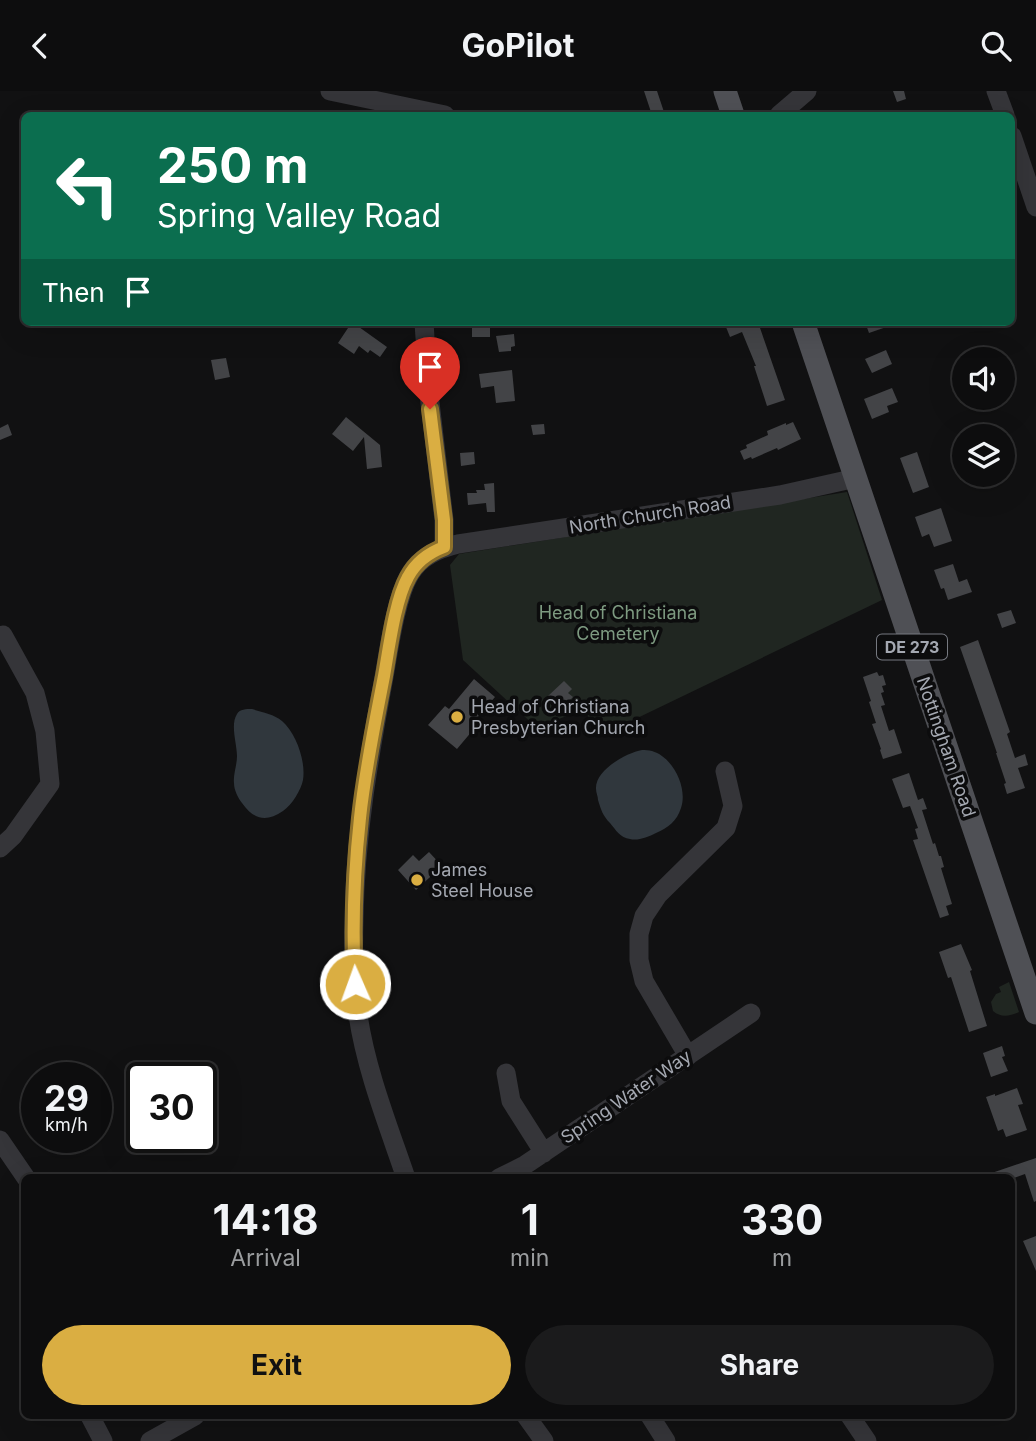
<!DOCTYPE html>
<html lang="en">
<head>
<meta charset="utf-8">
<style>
	:root { --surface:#0d0d0e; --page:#1b1b1c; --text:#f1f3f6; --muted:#9a9c9e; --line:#2d2d2e; --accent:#daae42 }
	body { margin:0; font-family:Inter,sans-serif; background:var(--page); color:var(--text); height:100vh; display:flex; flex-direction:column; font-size:26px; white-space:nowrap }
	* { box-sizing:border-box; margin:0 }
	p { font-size:23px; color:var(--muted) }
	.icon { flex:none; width:38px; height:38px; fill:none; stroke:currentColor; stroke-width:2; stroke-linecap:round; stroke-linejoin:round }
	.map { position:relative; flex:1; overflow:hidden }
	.sheet { position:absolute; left:21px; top:1083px; width:994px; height:245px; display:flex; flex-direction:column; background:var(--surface); border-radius:10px; box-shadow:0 7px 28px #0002,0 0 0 2px var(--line) }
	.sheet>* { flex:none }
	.banner { position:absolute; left:21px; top:21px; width:994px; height:214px; border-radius:10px; box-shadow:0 7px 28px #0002,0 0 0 2px var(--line); background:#0b6e4f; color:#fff; overflow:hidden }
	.controls { position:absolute; left:952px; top:256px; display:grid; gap:14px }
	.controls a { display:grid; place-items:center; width:63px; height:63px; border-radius:50%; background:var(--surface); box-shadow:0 7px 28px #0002,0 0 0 2px var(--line); font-size:35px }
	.speed { position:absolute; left:21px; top:971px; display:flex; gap:14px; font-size:35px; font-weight:700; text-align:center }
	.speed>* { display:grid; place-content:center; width:91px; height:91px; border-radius:50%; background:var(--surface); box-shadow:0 7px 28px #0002,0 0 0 2px var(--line); line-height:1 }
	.speed small { font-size:18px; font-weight:400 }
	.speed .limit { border:4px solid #111; border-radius:10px; background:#fff; color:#111 }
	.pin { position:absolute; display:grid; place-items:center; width:60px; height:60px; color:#fff; margin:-72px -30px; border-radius:50% 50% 50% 0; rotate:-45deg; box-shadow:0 0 7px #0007 }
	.pin .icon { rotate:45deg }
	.me { position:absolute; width:77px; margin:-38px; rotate:358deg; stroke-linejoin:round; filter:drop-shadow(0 0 5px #0008) }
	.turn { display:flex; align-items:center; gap:24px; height:147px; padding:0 21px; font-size:32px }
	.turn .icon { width:91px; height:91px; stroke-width:2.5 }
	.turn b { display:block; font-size:49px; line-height:60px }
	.then { display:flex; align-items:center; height:66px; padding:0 21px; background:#0003; gap:14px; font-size:26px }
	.eta { display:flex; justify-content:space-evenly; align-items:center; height:119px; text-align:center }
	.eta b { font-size:42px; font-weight:700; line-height:49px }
	.button { display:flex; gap:14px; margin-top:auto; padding:14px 21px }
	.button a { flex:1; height:80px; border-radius:42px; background:var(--accent); color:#111; font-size:28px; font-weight:700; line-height:80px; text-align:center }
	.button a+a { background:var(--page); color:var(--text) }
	header { display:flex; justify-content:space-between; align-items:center; height:91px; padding:0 21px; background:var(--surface); font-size:32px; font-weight:700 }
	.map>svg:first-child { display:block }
	.green { fill:#202621 }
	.water { fill:#30373d }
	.building { fill:#434447 }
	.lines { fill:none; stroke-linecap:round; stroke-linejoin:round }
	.minor { stroke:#353539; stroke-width:19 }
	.major { stroke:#4f5055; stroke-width:23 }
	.route-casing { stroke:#8e712b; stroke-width:18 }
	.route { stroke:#daae42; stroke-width:12 }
	.poi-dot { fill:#daae42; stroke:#0c0c0d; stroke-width:2.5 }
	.labels { text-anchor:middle; stroke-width:7; stroke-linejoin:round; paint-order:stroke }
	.shield { fill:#0c0c0d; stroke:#767980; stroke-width:2 }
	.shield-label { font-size:16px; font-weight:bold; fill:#a4a8b1 }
	.street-label { font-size:18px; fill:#a4a8b1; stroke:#0c0c0d }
	.park-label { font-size:18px; fill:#7d9a80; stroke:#0c0c0d }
	.poi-label { font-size:18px; fill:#a4a8b1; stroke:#0c0c0d; text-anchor:start }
</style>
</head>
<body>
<header><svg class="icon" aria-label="back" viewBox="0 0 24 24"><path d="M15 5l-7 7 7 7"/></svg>GoPilot<svg class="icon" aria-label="search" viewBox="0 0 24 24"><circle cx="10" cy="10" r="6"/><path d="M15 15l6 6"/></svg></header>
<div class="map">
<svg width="1036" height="1350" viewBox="0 0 1036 1350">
	<rect width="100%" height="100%" fill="#111112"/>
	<path class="green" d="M 847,401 L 882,509 L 600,645 L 584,619 L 536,636 L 463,569 L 450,474 L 459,463 Z
		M 1009,891 L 1019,921 C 1010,925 1001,927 993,920 L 991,911 L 996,903 L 1001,901 L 999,896 Z"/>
	<path class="water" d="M 252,618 C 261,621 274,623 282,630 C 296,642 306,670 303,689 C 301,699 292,714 283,720 C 266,732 253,728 242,712 C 238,707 234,699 234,692 C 233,684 237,674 237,665 C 237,653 230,634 237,623 C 240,618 246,618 252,618 Z
		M 642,659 C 645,659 649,659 652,660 C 673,666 688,697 681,717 C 677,730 668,737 656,742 C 648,746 638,750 630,748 C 620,747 616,739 610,732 C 603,725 601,719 598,709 C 598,705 596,702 596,698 C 595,679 626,662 642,659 Z"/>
	<path class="building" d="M 644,0 L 657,0 L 665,24 L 652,24 Z
		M 893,0 L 904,0 L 906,8 L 897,11 Z
		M 352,231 L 387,256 L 380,266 L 370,259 L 368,262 L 359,255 L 354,263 L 338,252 Z
		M 472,231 L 490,231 L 490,246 L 472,246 Z
		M 724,231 L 765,231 L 759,234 L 785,309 L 767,315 L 754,275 L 756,275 L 742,241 L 730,246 Z
		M 865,231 L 895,231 L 895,233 L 869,242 Z
		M 514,243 L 515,255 L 511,256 L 511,260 L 499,261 L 496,245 Z
		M 886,259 L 892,273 L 872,282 L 865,268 Z
		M 226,267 L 230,286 L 215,289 L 211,269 Z
		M 512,279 L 515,310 L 496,312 L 494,295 L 481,297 L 479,283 Z
		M 892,297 L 898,311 L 887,315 L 889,321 L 872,328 L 864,308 Z
		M 346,326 L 380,354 L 382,376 L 367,378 L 364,346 L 353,360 L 332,343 Z
		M 793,331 L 801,348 L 778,359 L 777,357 L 752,368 L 751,366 L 744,369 L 740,360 L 747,357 L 746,354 L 768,344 L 767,340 L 786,332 L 786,334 Z
		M 8,333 L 12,344 L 0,349 L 0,337 Z
		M 544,333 L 545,343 L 533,344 L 531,334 Z
		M 474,361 L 475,373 L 461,375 L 460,362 Z
		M 917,361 L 929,396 L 913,402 L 900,367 Z
		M 494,392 L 495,421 L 487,421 L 486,412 L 468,414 L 467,402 L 477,402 L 476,399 L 485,399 L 484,393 Z
		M 941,417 L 952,450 L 934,456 L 929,443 L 922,446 L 915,426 Z
		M 953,473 L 959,491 L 967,488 L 972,501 L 948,509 L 944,497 L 941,498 L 934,479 Z
		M 1011,519 L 1016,532 L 1002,537 L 997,523 Z
		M 978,549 L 1010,641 L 1007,643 L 1015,667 L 1025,663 L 1028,674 L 1018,677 L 1025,697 L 1007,703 L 1004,693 L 1006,692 L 996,662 L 997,662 L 960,556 Z
		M 877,581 L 879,585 L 883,584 L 886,594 L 882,595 L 884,601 L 881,602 L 885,614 L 881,615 L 889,640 L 894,638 L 902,662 L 883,668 L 880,659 L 881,658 L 872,633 L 876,632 L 869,611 L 871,610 L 863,586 Z
		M 474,588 L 495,606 L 470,635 L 473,639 L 457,658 L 428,634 L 445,615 L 449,618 Z
		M 564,590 L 572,598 L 568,602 L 573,606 L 561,618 L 548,605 Z
		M 909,682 L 918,709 L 923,707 L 927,718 L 922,719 L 933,753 L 935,752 L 939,765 L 941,765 L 944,776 L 941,777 L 952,813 L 946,815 L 949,824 L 940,827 L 913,749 L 918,748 L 915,738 L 918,737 L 910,715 L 903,717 L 892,688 Z
		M 429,761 L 442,775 L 416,799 L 398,779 L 413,764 L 419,770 Z
		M 961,853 L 972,879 L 970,880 L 987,935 L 969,941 L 951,886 L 948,887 L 939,861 Z
		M 1002,955 L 1005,965 L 1002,966 L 1008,980 L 991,986 L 983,962 Z
		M 1017,997 L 1023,1013 L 1018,1014 L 1027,1039 L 1006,1046 L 1003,1038 L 998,1040 L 986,1006 L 995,1003 L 995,1005 Z
		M 1036,1067 L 1036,1110 L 1034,1111 L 1025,1083 L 1014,1087 L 983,1087 L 983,1085 Z
		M 1036,1145 L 1036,1180 L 1023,1150 Z"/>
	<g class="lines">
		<path class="minor" d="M 330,0 L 445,24
			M 996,0 L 1005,24
			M 779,24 L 807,0
			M 1012,45 L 1036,116
			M 424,231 L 428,295 L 444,429 L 444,456
			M 0,757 L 13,745 L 50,693 L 45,640 L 35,602 L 3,544
			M 688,965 L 644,890 L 639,869 L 639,843 L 644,825 L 658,804 L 726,737 L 733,715 L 725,680
			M 506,982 L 511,1010 L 544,1062
			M 0,1049 L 26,1087
			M 406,1087 C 388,1034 366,979 358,924 C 353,892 353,860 354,828 C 355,746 369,666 384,586 C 389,558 396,506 410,483 C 421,465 438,458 458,453 L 780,404 L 856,387
			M 499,1087 L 525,1074 L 751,922
			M 90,1325 L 103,1350
			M 526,1325 L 544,1350
			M 650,1325 L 666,1350
			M 850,1325 L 867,1350
			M 150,1350 L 195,1325"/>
		<path class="major" d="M 725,0 L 733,24
			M 803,231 L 1036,922"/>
	</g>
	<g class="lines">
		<defs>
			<path id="route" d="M 355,893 C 352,838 354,782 360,727 C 365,679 375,632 384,585 C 389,557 395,509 408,486 C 416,471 428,462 444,456 L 444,429 L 430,318"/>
		</defs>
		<use href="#route" class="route-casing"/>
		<use href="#route" class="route"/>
	</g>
	<g class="poi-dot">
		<circle cx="457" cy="626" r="7"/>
		<circle cx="417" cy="789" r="7"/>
	</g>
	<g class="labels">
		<rect class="shield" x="877" y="543.5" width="70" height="25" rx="5"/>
		<g class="shield-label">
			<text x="912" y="562">DE 273</text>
		</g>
		<g class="street-label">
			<text transform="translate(650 424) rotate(-9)" y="6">North Church Road</text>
			<text transform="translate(946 656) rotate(71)" y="6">Nottingham Road</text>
			<text transform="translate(626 1006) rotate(-34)" y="6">Spring Water Way</text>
		</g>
		<g class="park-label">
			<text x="618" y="528">Head of Christiana<tspan x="618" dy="21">Cemetery</tspan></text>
		</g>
		<g class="poi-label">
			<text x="471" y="622">Head of Christiana<tspan x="471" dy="21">Presbyterian Church</tspan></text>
			<text x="431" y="785">James<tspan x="431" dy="21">Steel House</tspan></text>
		</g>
	</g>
</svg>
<div class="controls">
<a><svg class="icon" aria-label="sound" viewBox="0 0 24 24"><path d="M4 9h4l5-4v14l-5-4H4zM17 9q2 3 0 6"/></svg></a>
<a><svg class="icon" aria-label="layers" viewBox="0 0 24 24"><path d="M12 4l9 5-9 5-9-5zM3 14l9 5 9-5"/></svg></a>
</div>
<div class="speed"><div>29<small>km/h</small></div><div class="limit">30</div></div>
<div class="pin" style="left:430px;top:318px;background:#d93025"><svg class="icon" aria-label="arrive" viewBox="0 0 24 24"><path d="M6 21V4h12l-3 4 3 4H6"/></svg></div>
<svg class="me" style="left:355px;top:893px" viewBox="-20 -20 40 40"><circle r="17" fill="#daae42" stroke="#fff" stroke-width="3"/><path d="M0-11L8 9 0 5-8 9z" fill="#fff"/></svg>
<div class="banner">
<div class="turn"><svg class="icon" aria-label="left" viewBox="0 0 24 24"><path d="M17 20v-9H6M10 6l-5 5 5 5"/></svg><div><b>250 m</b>Spring Valley Road</div></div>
<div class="then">Then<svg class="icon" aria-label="arrive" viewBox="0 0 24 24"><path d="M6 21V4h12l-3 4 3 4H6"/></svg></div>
</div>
<section class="sheet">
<div class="eta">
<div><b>14:18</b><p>Arrival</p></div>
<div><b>1</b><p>min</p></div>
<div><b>330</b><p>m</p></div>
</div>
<div class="button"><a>Exit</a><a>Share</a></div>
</section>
</div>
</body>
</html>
